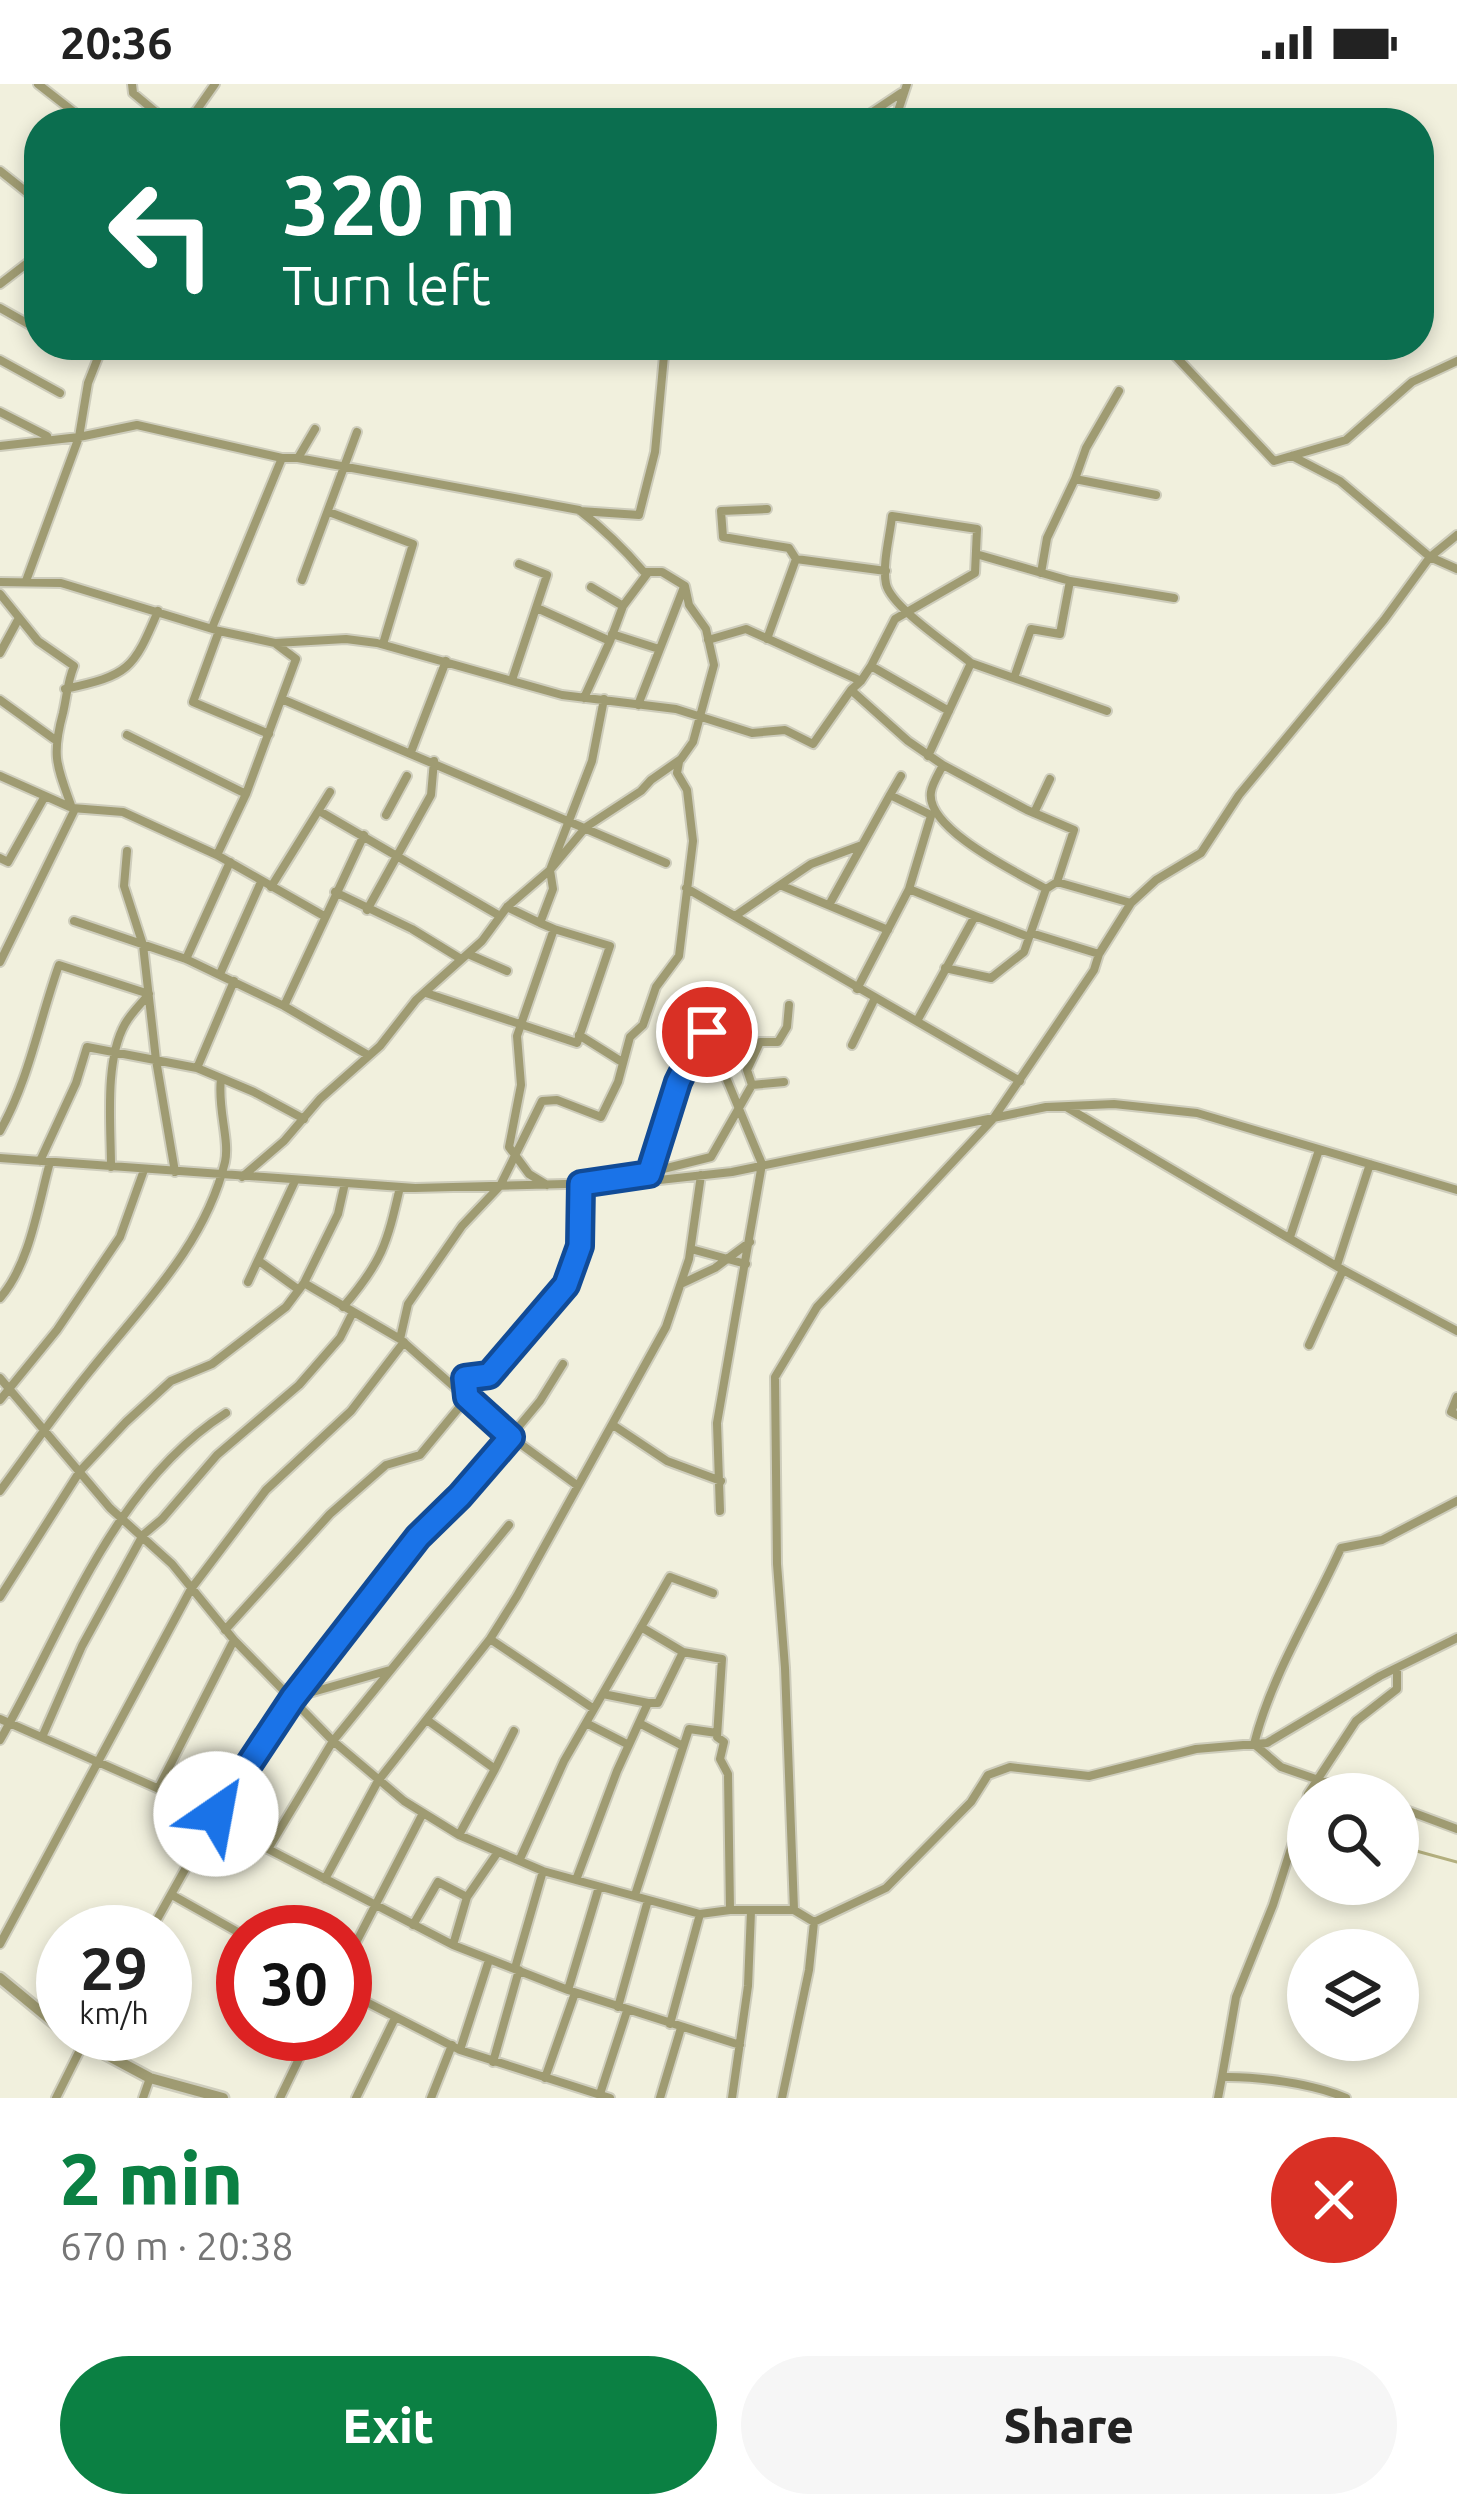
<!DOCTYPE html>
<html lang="en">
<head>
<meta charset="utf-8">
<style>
	:root { --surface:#fff; --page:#f6f6f6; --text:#222; --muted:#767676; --accent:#0b8043 }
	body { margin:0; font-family:Ubuntu,sans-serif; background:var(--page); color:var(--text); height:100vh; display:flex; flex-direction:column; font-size:45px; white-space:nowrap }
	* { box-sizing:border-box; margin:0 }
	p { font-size:39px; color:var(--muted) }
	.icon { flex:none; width:66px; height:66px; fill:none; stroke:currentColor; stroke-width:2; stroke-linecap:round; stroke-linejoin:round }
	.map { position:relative; height:2014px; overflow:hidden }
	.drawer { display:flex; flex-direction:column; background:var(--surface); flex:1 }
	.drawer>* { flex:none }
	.top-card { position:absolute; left:24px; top:24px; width:1410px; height:252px; border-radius:48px; box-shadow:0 6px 18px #0003; background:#0b6e4f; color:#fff; overflow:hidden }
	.controls { position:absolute; left:1287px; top:1689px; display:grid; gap:24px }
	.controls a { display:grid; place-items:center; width:132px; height:132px; border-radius:50%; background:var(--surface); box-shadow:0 6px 18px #0003; font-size:60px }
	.speed { position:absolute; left:36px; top:1821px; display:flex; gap:24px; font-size:60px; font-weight:700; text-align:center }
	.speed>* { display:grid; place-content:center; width:156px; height:156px; border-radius:50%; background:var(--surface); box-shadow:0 6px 18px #0003; line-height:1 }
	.speed small { font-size:30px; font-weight:400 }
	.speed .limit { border:18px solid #d22; background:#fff; color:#111 }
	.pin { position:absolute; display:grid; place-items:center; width:102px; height:102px; color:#fff; margin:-51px; border:6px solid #fff; border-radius:50%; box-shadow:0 3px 12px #0007 }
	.me { position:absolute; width:132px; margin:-66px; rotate:33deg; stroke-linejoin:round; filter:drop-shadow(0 0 9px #0008) }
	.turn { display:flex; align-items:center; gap:42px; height:252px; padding:0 60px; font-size:54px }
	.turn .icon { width:156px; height:156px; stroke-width:2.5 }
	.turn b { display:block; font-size:84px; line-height:102px }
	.round { display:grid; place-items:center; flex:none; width:126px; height:126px; border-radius:63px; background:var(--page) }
	.summary { display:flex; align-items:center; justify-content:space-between; height:204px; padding:0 60px }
	h1 { font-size:72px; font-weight:800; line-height:90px; color:var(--accent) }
	.cta { display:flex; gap:24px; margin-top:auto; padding:24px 60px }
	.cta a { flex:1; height:138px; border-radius:72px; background:var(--accent); color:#fff; font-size:48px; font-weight:800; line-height:138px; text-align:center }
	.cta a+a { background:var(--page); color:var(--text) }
	.status { display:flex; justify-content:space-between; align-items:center; height:84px; padding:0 60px; background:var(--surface); direction:ltr }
	.status svg { height:33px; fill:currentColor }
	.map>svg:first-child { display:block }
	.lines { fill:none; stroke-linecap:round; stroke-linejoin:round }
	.stream { stroke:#b3af7e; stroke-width:3 }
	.minor-casing { stroke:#cecdbc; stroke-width:12 }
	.tertiary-casing { stroke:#cecdbc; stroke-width:15 }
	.minor { stroke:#9f9b72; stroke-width:8 }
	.tertiary { stroke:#9f9b72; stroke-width:10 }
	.route-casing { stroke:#114b97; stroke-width:30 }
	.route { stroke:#1a73e8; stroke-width:21 }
</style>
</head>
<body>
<div class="status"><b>20:36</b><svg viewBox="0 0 49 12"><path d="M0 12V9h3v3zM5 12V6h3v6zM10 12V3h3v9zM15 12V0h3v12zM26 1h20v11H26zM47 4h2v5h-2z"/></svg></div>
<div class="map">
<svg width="1457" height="2014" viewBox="0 0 1457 2014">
	<rect width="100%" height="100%" fill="#f1f0dd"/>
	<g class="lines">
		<path class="stream" d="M 1398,1762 L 1457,1778"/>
		<defs>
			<path id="minor" d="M 38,0 L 88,39
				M 132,0 L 133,9 L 169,39
				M 180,39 L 196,27 L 215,0
				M 856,39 L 901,9
				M 894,39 L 907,0
				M 0,87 L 39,118
				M 0,200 L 39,170
				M 0,224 L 39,246
				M 68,261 L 99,270
				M 1165,261 L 1274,377 L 1346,356 L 1412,298 L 1457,277
				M 0,276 L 60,309
				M 0,328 L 47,352
				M 0,362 L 79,353 L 137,341 L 282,374 L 298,374 L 579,426 C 604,445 624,465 644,488 L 662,488 L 685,502 L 689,521 L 706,545 L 714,581 L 693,658 L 681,675 L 651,696 L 641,707 L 586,743 L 550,786 L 553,805 L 540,839 L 554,845 L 517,952 L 521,1001 L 509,1063 L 529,1090 L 547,1101
				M 1292,372 L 1340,397 L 1430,473 L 1457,485
				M 298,374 L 315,345
				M 1075,395 L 1086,364 L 1119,307
				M 767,425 L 721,427 L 723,453 L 789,464 L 796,475
				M 580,427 L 639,431 L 655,368 L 665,261
				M 329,428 L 413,460 L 383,560
				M 976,470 L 1070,497 L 1060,550 L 1031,545 L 1014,594
				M 1041,489 L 1047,454 L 1075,395 L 1156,411
				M 302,496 L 357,348
				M 26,497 L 79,353 L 88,299 L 103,261
				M 1070,497 L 1174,514
				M 0,498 L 61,499 L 219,547 L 275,559 L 346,555 L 377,559 L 562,611 L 676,625 L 752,649 L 785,646 L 813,660 L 851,606
				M 591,503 L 623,522 L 610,557
				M 0,510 L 38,557 L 74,582 C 67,599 67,612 63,629 C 51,673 57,682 72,724 L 123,728 L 217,771 L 324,832
				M 623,522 L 647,490
				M 537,524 L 610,557 L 584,614
				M 212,544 L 282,374
				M 219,547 L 193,618 L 269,650
				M 612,550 L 659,565
				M 767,555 L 796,475 L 886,487
				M 708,556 L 746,545 L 861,597 L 851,606 L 908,657 L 943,681 C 939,689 932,700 931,708 C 925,745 1018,789 1046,805 L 1024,868 L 991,894 L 945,884
				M 0,569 L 19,534
				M 871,582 L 895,535 L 975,489 L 977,445 L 892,432 C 890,452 882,480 886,500 C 891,523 952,563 971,579
				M 512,596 L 547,491 L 519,480
				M 861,597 L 871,582 L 949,627
				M 65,605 C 129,591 133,586 158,527
				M 0,616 L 54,655
				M 284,616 L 666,779
				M 638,621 L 684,503
				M 127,651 L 246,710
				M 411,668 L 446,577
				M 928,672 L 971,579 L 1107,627
				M 943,681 L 1027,726 L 1074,746 L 1057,798
				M 0,692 L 70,723
				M 890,711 L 901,692
				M 321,728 L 500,832
				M 1034,729 L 1050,695
				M 386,731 L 407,692
				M 862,761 L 811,780 L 780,801 L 888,846
				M 127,767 L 124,802 L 143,861 L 156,976 L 175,1088
				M 217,771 L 246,710 L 296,575 L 276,560
				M 0,774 L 8,778 L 45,712
				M 271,803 L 330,708
				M 686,804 L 1020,997
				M 909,805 L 931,732
				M 1046,805 L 1057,798 L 1131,819
				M 335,808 L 412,845 L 461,875
				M 829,821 L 890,711 L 931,731
				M 507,823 L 540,839
				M 367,826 L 431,711 L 434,677
				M 735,832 L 780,801
				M 74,837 L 186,875 L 284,922 L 368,971
				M 468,870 L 507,887
				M 1099,870 L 1131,819 L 1156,796 L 1201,769 L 1239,711 L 1384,536 L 1430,473 L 1457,451
				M 186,875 L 230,778
				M 0,878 L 75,725
				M 220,890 L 261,798
				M 857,905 L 909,805 L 975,832
				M 426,909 L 577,959 L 610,862 L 554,845
				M 284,922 L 364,751
				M 917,937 L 975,832 L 1029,853
				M 579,951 L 622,978
				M 673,954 L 707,948 L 762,1080 L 717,1339 L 720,1427
				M 852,961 L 875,914
				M 197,984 L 234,897
				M 752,1001 L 784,998
				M 1068,1024 L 1343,1186 L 1457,1247
				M 0,1047 C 29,996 39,937 59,881 L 149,910 C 142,919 131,929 125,940 C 104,977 111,1042 111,1083
				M 0,1074 L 415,1104 L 641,1098 L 732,1088 L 1046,1023 L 1114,1020 L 1197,1029 L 1457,1106
				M 40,1077 L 76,999 L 87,963 L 197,984 L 254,1008 L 304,1035
				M 649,1088 L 678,998 L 702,949
				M 242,1093 L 284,1057 L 320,1015 L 380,962 L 416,916 L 482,857 L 507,823 L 550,786 L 592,677 L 604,615
				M 627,1094 L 711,1073 L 752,1001 L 747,986 L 760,958 L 778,958 L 787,943 L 789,921
				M 1290,1153 L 1319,1066
				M 691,1165 L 746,1180
				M 259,1177 L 299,1206
				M 1337,1181 L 1370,1080
				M 248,1198 L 295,1097
				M 304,1199 L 400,1255 L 511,1353 L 578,1402
				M 681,1200 L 715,1184 L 750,1158
				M 0,1214 C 30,1180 38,1121 50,1078
				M 343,1223 C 382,1178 387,1160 400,1103
				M 400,1255 L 408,1220 L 462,1142 L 500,1102 L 542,1017 L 557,1016 L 601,1033 L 618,998 L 630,953 L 643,941 L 656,903 L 679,872 L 693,757 L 687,706 L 677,689 L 679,678
				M 1309,1261 L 1343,1186
				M 0,1294 L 110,1424 L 172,1480 L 234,1556 L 333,1657 L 404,1717 L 459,1751 L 543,1787 L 700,1830 L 730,1826 L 794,1826 L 814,1838
				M 1457,1313 L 1451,1328 L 1457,1331
				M 0,1316 L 57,1246 L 120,1153 L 144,1086
				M 613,1341 L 667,1377 L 721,1397
				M 0,1407 C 30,1366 58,1326 90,1287 C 142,1222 205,1161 225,1078 C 230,1056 217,1024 221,995
				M 0,1513 L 80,1387 L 126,1338 L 171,1297 L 212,1280 L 286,1223 L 304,1199 L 338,1130 L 345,1099
				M 641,1543 L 683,1568
				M 225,1546 L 330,1430 L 386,1381 L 420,1371 L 467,1314 L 465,1294 L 489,1291 L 566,1200 L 580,1162 L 581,1100
				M 490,1555 L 594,1625
				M 603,1610 L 648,1619
				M 295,1613 L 390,1586
				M 0,1635 L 216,1730 L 268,1765 L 453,1861 L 568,1906 L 740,1961
				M 427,1636 L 495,1685 L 459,1751
				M 586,1639 L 629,1661
				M 639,1639 L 683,1662
				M 43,1651 L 82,1562 L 143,1451 L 162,1435 L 217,1371 L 299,1301 L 340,1254 L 353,1228
				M 0,1656 C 65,1543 112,1402 226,1329
				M 495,1685 L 514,1647
				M 159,1703 L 234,1556
				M 1308,1710 L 1356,1637 L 1397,1605 L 1397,1584
				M 1359,1710 L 1281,1683 L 1254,1660 C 1272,1590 1311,1530 1341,1464 L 1382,1456 L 1457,1417
				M 1398,1723 L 1457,1745
				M 268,1765 L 333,1657 L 509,1441
				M 520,1775 L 564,1677 L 670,1493 L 713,1509
				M 325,1795 L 378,1697 L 490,1555 L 517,1512 L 666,1243 L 689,1175 L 701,1091
				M 576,1796 L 617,1687 L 648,1619 L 658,1619 L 683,1568 L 722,1575 L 717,1653 L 724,1658 L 720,1675 L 728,1690 L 730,1826
				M 172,1811 L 243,1851
				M 635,1811 L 689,1645 L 717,1649
				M 794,1826 L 785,1584 L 777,1480 L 775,1293 L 817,1223 L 993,1035 L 1094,886 L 1099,870 L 1031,849
				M 413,1841 L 438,1798 L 467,1813
				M 150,1848 L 216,1730 L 293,1614 L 358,1535 L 418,1453 L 461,1412 L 540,1317 L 563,1280
				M 0,1860 L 191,1505 L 266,1406 L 351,1327 L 404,1258
				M 453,1861 L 467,1813 L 498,1768
				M 345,1880 L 423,1729
				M 515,1884 L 543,1787
				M 568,1906 L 599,1803
				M 345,1907 L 460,1966 L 610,2014
				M 618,1923 L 648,1816
				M 670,1940 L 700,1830
				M 460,1966 L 489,1876
				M 493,1978 L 519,1886
				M 1222,1993 L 1236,1913 L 1273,1821 L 1308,1711
				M 545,1994 L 575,1909
				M 600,2010 L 627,1927
				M 56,2014 L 88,1950
				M 143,2014 L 150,1994
				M 280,2014 L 311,1950
				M 356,2014 L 395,1934
				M 431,2014 L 452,1961
				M 660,2014 L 681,1944
				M 732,2014 L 748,1902 L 751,1827
				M 782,2014 L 809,1886 L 814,1838 L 886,1804 L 971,1718 L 988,1691 L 1010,1683 L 1089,1692 L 1196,1665 L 1267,1659 L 1380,1592 L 1457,1554
				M 1218,2014 L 1222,1993 C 1257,1992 1315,2000 1346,2014"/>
			<path id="tertiary" d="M 0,1894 L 63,1946
				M 68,1950 L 150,1994 L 223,2014"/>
		</defs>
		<use href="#minor" class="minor-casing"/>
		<use href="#tertiary" class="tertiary-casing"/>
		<use href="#minor" class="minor"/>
		<use href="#tertiary" class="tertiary"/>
	</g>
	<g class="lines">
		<defs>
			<path id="route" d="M 216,1730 L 293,1614 L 418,1453 L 460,1412 L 511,1353 L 467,1313 L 465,1294 L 489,1291 L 566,1201 L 580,1162 L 581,1100 L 649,1090 L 678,998 L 702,949 L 707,948"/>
		</defs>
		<use href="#route" class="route-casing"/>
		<use href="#route" class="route"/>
	</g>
</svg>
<div class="controls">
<a><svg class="icon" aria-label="search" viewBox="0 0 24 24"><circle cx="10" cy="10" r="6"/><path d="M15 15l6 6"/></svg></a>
<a><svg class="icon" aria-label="layers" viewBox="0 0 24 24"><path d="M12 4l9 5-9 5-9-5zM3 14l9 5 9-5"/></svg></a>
</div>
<div class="speed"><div>29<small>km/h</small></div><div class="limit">30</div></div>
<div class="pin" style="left:707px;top:948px;background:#d93025"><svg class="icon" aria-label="arrive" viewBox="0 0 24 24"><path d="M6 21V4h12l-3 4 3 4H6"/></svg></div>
<svg class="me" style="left:216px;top:1730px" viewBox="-20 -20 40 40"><circle r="19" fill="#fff"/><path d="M0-13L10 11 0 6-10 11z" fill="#1a73e8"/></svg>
<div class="top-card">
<div class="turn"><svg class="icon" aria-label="left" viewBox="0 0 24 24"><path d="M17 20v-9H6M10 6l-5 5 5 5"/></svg><div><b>320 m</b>Turn left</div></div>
</div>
</div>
<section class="drawer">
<div class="summary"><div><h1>2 min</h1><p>670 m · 20:38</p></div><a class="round" style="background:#d93025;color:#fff"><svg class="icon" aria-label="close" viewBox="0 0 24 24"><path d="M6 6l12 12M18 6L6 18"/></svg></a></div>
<div class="cta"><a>Exit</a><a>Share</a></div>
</section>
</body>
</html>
